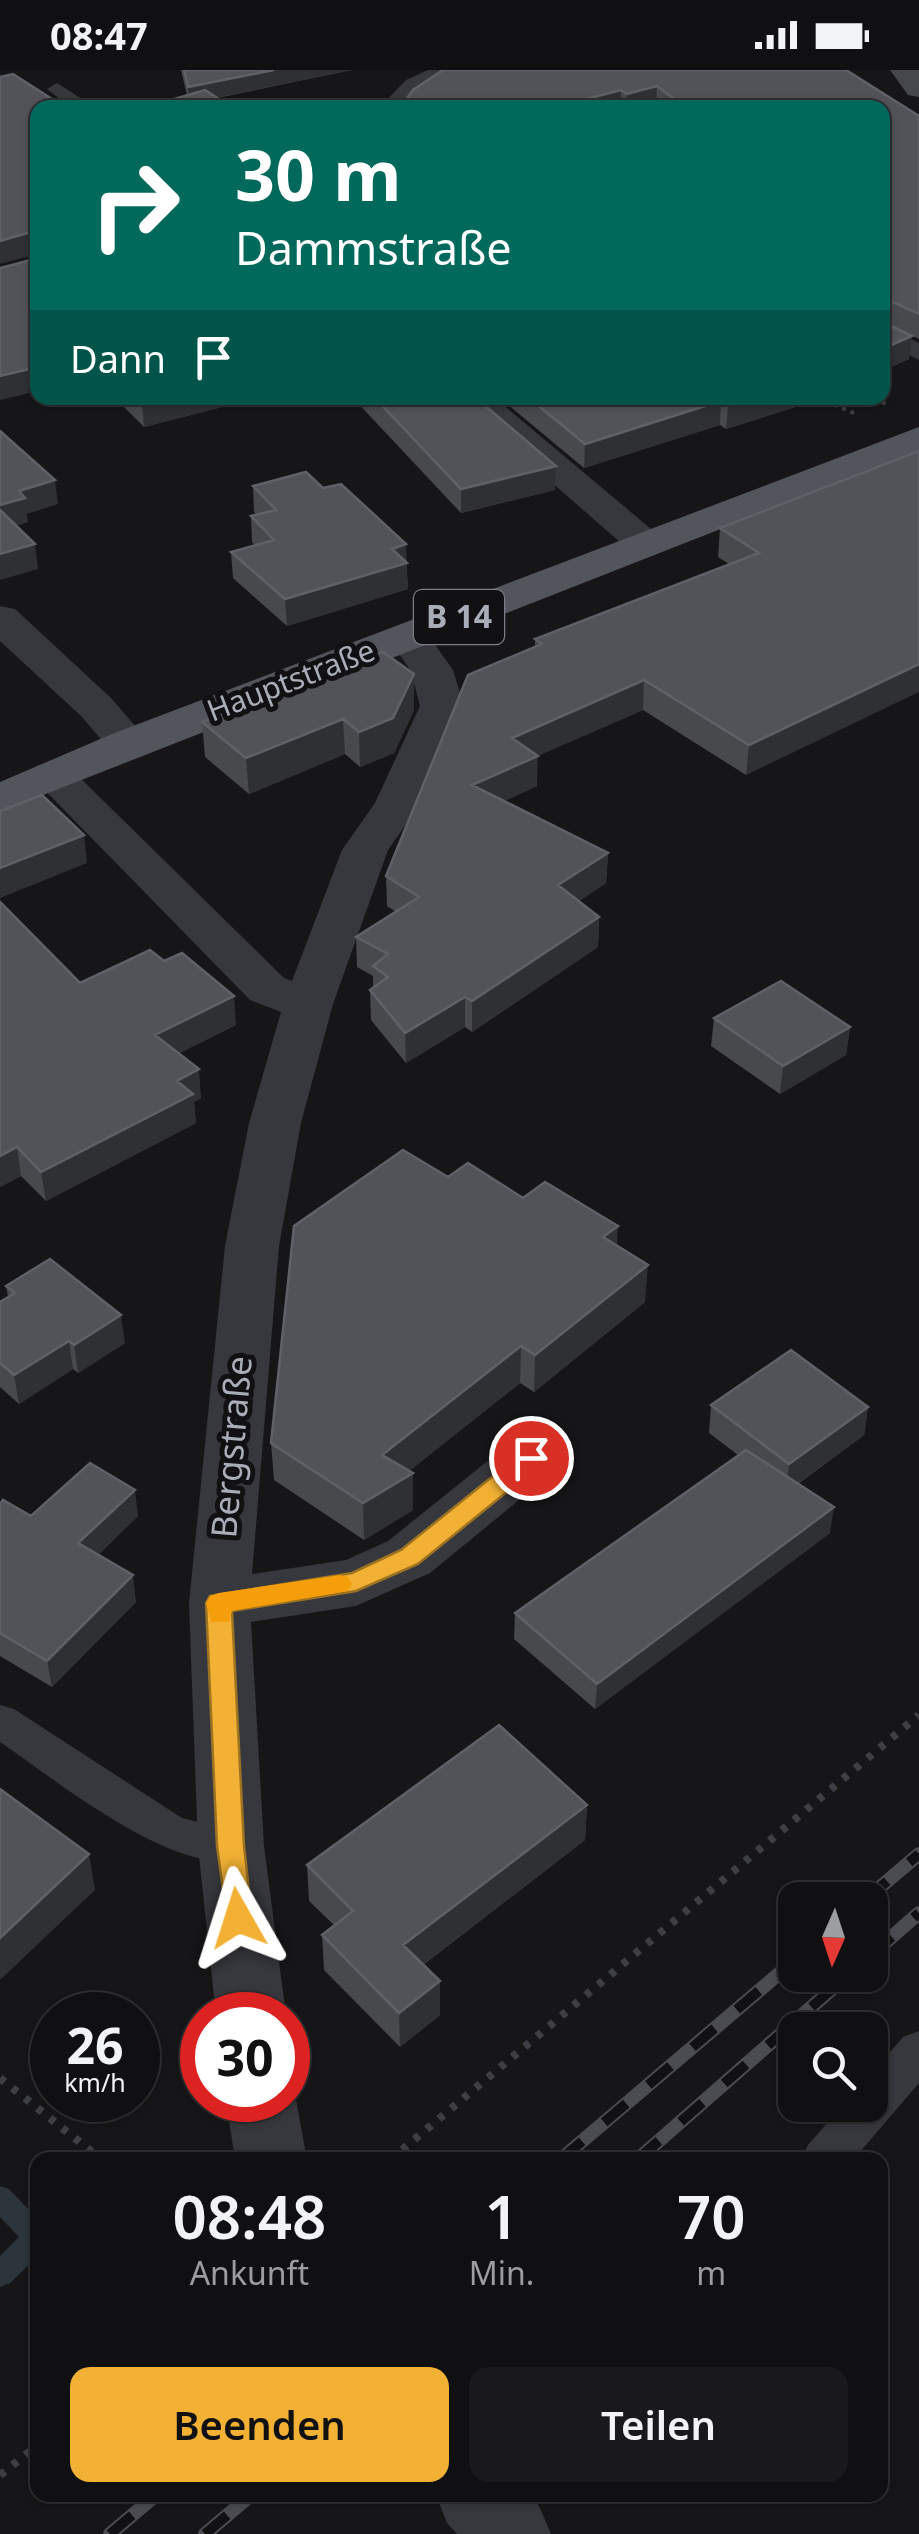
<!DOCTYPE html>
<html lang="de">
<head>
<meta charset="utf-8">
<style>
	:root { --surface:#101012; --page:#19191b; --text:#f1f3f6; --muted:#9c9d9f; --line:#303032; --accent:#f2b134 }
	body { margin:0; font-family:"Noto Sans",sans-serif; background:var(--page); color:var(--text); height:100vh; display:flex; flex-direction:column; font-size:38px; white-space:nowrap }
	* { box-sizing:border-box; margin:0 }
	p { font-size:32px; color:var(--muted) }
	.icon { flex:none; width:55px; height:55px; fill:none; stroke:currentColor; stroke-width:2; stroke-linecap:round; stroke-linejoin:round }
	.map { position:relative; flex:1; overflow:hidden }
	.panel { position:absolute; left:30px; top:2082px; width:858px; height:350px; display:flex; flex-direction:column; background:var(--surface); border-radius:20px; box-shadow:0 2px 8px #0004,0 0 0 2px var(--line) }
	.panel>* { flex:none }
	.hud { position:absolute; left:30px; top:30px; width:860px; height:305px; border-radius:20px; box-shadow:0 2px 8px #0004,0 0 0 2px var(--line); background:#00695c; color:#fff; overflow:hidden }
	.needle { width:65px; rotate:183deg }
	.tools { position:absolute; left:778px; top:1812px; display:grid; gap:20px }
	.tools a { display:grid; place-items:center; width:110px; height:110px; border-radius:20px; background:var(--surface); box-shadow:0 2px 8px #0004,0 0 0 2px var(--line); font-size:50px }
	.speed { position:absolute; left:30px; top:1922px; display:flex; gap:20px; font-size:50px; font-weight:700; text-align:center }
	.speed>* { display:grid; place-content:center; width:130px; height:130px; border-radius:50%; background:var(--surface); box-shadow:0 2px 8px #0004,0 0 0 2px var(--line); line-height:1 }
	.speed small { font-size:25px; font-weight:400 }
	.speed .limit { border:15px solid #d22; background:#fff; color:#111 }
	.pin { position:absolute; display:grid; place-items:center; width:85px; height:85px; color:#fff; margin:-42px; border:5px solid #fff; border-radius:50%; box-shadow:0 2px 10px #0007 }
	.me { position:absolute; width:110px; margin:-55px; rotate:354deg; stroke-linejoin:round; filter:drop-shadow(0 0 8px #0008) }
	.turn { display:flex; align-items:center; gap:35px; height:210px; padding:0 40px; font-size:45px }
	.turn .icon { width:130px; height:130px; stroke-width:2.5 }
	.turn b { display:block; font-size:70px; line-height:85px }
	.then { display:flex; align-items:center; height:95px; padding:0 40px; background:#0003; gap:20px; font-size:38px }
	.eta { display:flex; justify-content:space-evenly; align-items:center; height:170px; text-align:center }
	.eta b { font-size:60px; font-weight:600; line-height:70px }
	.button { display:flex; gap:20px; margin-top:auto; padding:20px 40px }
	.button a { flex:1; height:115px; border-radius:20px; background:var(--accent); color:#111; font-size:40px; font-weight:600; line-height:115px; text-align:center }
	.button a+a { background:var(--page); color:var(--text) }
	.status { display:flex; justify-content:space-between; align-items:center; height:70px; padding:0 50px; background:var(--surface); direction:ltr }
	.status svg { height:28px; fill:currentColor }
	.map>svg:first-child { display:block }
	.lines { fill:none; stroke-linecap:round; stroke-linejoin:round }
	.stream { fill:#2c353c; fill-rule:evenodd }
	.path-far1 { stroke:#3d3f44; stroke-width:4; stroke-dasharray:4 5; stroke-linecap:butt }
	.path { stroke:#3d3f44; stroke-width:8; stroke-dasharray:6 10; stroke-linecap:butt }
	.service { fill:#37383d; fill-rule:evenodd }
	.minor { fill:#37383d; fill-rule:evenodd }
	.secondary { fill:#45474d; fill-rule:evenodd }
	.primary { fill:#53555c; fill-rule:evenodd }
	.rail-casing { stroke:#4a4c52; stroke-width:14 }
	.rail { stroke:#111113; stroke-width:10; stroke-dasharray:29; stroke-linecap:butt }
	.wall { fill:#47494d }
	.shaded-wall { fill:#2f3033 }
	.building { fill:#525359; stroke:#5f6168; stroke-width:2.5 }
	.route { fill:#f2b134; stroke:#9d7322; stroke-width:2.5 }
	.slow { fill:#f59e0b }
	.labels { text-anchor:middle; stroke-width:10; stroke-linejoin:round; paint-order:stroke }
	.far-street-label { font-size:30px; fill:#a8adb8; stroke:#111113 }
	.shield { fill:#111113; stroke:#7b7e86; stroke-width:2.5 }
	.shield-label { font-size:32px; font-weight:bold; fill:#a8adb8 }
	.street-label { font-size:35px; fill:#a8adb8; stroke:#111113 }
</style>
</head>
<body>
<div class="status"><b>08:47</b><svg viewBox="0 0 49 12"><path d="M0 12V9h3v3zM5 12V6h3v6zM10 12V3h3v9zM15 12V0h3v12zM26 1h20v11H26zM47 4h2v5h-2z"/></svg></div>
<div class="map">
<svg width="919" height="2464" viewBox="0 0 919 2464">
	<rect width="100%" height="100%" fill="#161618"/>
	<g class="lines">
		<path class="stream" d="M 0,2116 L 9,2119 L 38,2149 L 38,2186 L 10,2213 L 0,2217 L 0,2186 L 19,2167 L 0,2147 Z"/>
		<path class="path-far1" d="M 839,328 L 828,332 L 856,344
			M 874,328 L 886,334"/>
		<path class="path" d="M 0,2008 L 102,2090
			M 390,2090 L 919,1645
			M 0,2405 L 38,2375"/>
		<path class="service" d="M 57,13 L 96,38 L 72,38 L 47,19 Z
			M 882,255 L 919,273 L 919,290 L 882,272 Z
			M 0,1635 L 14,1639 L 182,1748 L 246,1764 L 252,1776 L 246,1788 C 180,1812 55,1709 0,1672 Z
			M 919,1961 L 919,2013 L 853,2090 L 801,2090 L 808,2075 L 843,2035 L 870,2035 L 870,2005 L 903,1967 Z"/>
		<path class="minor" d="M 428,0 L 467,0 L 413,38 L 379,38 L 406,10 Z
			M 455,328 L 495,328 L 657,464 L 663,472 L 657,480 L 643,484 L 629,480 Z
			M 0,536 L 15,539 L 111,628 L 150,673 L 144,682 L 128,686 L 112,682 L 81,646 L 0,571 Z
			M 408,554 L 423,558 L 453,600 L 464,636 L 420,734 L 388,780 L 333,934 L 301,1053 L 279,1176 L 252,1504 L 346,1490 L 388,1471 L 510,1373 L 531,1366 L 552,1373 L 560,1388 L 552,1403 L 430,1503 L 356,1536 L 251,1552 L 264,1776 L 286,1945 L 216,1945 L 198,1776 L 189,1533 L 225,1176 L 249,1053 L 281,942 L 250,930 L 30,705 L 36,696 L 52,692 L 68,696 L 284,908 L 292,911 L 342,780 L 375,733 L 420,636 L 411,601 L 387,567 L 393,558 Z
			M 288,2011 L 296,2030 L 307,2090 L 235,2090 L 226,2030 L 288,2030 Z
			M 436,2425 L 529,2425 L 539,2436 L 551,2464 L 457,2464 L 447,2453 Z"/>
		<path class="secondary" d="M 890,0 L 919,0 L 919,27 L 908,25 Z"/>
		<path class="primary" d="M 919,357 L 919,381 L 0,742 L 0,712 L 112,664 Z"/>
		<defs>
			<path id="rail" d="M 865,1830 L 919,1784
				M 870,1886 L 919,1843
				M 560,2090 L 795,1890
				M 637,2090 L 848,1905
				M 110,2464 L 156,2425
				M 205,2464 L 251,2425"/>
		</defs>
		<use href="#rail" class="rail-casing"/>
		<use href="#rail" class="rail"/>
	</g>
	<path class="wall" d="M 181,0 L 352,0 L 217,28 L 187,25 Z
		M 846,0 L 919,46 L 919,269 L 885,253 L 909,289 L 882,301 L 882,38 L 400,38 Z
		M 115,328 L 257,328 L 144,357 Z
		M 353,328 L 476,328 L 555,420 L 461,443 Z
		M 500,328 L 824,328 L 726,359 L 720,355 L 584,398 Z
		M 919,381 L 746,705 L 643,640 L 537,686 L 537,716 L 504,731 L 608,783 L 606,813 L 579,831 L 599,847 L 598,877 L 472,962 L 465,957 L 406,993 L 371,950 L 370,920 L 373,918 L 373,906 L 357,897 L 356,867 L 396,842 L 387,836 L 386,806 L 535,577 L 535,569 L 729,494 L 718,487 L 720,458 Z
		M 253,416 L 406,492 L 408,519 L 287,556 L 233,508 L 231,482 L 255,475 L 252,472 L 251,446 L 257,445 L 254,442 Z
		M 414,604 L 414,640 L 394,683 L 360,697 L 345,684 L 249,724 L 205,687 L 202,652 Z
		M 80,913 L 236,955 L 179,983 L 201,1028 L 194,1032 L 196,1053 L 46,1131 L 21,1106 L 0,1117 Z
		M 714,948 L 850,957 L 846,985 L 780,1024 L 711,976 Z
		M 448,1107 L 523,1128 L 617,1176 L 645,1232 L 534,1322 L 520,1313 L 409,1401 L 413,1403 L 413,1440 L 364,1470 L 274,1410 L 271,1373 Z
		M 6,1216 L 125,1273 L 78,1303 L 73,1299 L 19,1334 L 0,1317 L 0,1232 L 8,1227 Z
		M 711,1335 L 868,1337 L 864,1365 L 798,1414 L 830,1463 L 595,1639 L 514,1569 L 515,1543 L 738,1385 L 709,1363 Z
		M 0,1434 L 31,1446 L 138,1446 L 98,1485 L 136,1532 L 52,1617 L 0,1586 Z
		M 587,1735 L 585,1770 L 423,1895 L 440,1911 L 440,1945 L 400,1977 L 324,1900 L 322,1865 L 335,1856 L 309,1831 L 307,1795 Z"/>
	<path class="shaded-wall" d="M 274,0 L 352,0 L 189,33 L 188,17 Z
		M 657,16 L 656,37 L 627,38 L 627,24 Z
		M 621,20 L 620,38 L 552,38 Z
		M 38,160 L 38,184 L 0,194 L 0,171 Z
		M 912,266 L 909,289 L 882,301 L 882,279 Z
		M 38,297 L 38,321 L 0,330 L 0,306 Z
		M 163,328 L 257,328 L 144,357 L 142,333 Z
		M 754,328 L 824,328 L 726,359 L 728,336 Z
		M 721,331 L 720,355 L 584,398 L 585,374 Z
		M 556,396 L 555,420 L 461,443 L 461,419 Z
		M 55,410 L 58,434 L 27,444 L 28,452 L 0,461 L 0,435 L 19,421 Z
		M 35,474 L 38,499 L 0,510 L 0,484 Z
		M 406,474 L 408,519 L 287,556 L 285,529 L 392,479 Z
		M 919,594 L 919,622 L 746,705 L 749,675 Z
		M 414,604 L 414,640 L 394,683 L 360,697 L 359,662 Z
		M 644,610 L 643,640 L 512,697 L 512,668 Z
		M 343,649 L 345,684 L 249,724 L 246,688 Z
		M 538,686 L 537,716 L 472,745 L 472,715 Z
		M 84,765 L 87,793 L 0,828 L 0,798 Z
		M 608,783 L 606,813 L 557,846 L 558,815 Z
		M 599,847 L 598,877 L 472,962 L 472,931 Z
		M 234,926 L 236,955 L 158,994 L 155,965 Z
		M 465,927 L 465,957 L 406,993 L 405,963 Z
		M 850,957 L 846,985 L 780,1024 L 783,996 Z
		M 199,999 L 201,1028 L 194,1032 L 196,1053 L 46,1131 L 41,1102 L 177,1011 Z
		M 17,1077 L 21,1106 L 0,1117 L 0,1086 Z
		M 618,1156 L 616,1193 L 603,1167 Z
		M 648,1195 L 645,1232 L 534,1322 L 535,1285 Z
		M 121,1245 L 125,1273 L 78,1303 L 74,1275 Z
		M 69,1271 L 73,1299 L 19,1334 L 14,1305 Z
		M 521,1276 L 520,1313 L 386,1419 L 413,1403 L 413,1440 L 364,1470 L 363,1433 L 382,1385 Z
		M 868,1337 L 864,1365 L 786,1422 L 789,1394 Z
		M 135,1420 L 138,1446 L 82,1500 L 78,1473 Z
		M 834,1437 L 830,1463 L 595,1639 L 597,1614 Z
		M 133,1505 L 136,1532 L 52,1617 L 47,1591 Z
		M 587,1735 L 585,1770 L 404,1909 L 403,1875 Z
		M 89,1784 L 95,1820 L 0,1910 L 0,1868 Z
		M 440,1911 L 440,1945 L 400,1977 L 399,1943 Z"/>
	<path class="building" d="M 184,0 L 274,0 L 188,17 Z
		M 443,0 L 846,0 L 919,46 L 919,244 L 884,228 L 883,252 L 912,266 L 882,279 L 882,38 L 686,38 L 657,16 L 627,24 L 621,20 L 552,38 L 400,38 L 413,20 Z
		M 13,4 L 66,38 L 38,38 L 38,160 L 0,171 L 0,7 Z
		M 205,20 L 233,38 L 143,38 Z
		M 38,188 L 38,297 L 0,306 L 0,198 Z
		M 137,328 L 163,328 L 142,333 Z
		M 375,328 L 476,328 L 556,396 L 461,419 Z
		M 529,328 L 754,328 L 728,336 L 721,331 L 585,374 Z
		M 0,361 L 55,410 L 19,421 L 25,428 L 0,435 Z
		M 919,381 L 919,594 L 749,675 L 644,610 L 512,668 L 538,686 L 472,715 L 608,783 L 558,815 L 599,847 L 472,931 L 465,927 L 405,963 L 370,920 L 388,907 L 373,896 L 388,884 L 356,867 L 419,827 L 386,806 L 468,605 L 542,574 L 535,569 L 759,483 L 720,458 Z
		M 306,402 L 323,418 L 341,414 L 406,474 L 392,479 L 407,493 L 285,529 L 231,482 L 274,470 L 251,446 L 276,440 L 253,416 Z
		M 0,440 L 35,474 L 0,484 Z
		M 383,582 L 414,604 L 393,648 L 359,662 L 343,649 L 246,688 L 202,652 Z
		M 42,725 L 84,765 L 0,798 L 0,741 Z
		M 0,832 L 80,913 L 150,880 L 164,891 L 182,883 L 234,926 L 155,965 L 199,999 L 177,1011 L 193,1024 L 41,1102 L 17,1077 L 0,1086 Z
		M 781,911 L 850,957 L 783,996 L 714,948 Z
		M 403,1080 L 448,1107 L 468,1093 L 523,1128 L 545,1112 L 618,1156 L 603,1167 L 648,1195 L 535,1285 L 521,1276 L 382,1385 L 413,1403 L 363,1433 L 271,1373 L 294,1156 Z
		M 50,1189 L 121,1245 L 74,1275 L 69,1271 L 14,1305 L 0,1293 L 0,1232 L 15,1223 L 6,1216 Z
		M 791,1280 L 868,1337 L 789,1394 L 711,1335 Z
		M 746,1380 L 834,1437 L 597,1614 L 515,1543 Z
		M 90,1393 L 135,1420 L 78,1473 L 133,1505 L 47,1591 L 0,1563 L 0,1434 L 3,1430 L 31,1446 Z
		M 499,1655 L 587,1735 L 403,1875 L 440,1911 L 399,1943 L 322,1865 L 353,1841 L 307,1795 Z
		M 0,1719 L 89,1784 L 0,1868 Z"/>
	<path class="route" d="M 531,1380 L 540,1382 L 543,1388 L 540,1395 L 418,1494 L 356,1521 L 232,1541 L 244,1776 L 252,1848 L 248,1856 L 238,1859 L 228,1856 L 217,1776 L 206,1533 L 210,1526 L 352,1503 L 401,1480 L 523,1382 Z"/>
	<path class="slow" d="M 340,1505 L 348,1507 L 352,1514 L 348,1521 L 232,1541 L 229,1552 L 211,1552 L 206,1533 L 210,1526 L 219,1523 Z"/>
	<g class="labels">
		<g class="far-street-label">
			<text transform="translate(291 611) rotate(-21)" y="10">Hauptstraße</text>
		</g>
		<rect class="shield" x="414" y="520" width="90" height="54" rx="8"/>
		<g class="shield-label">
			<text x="459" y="558">B 14</text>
		</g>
		<g class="street-label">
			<text transform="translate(232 1377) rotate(-85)" y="12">Bergstraße</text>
		</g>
	</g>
</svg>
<div class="tools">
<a><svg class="needle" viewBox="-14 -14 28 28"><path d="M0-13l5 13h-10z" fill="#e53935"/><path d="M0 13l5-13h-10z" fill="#9c9d9f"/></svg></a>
<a><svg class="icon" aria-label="search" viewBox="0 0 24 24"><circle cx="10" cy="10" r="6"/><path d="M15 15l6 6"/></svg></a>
</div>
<div class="speed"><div>26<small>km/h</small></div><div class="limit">30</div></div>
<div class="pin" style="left:531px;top:1388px;background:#d93025"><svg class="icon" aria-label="arrive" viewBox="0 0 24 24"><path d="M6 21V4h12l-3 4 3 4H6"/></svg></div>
<svg class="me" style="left:238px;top:1848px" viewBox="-20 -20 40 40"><path d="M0-17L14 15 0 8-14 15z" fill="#f2b134" stroke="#fff" stroke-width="4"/></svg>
<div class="hud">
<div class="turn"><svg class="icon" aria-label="right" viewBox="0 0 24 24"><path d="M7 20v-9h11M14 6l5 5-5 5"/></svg><div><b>30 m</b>Dammstraße</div></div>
<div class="then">Dann<svg class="icon" aria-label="arrive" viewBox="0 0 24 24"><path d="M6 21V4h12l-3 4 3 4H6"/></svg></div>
</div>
<section class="panel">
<div class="eta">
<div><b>08:48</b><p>Ankunft</p></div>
<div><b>1</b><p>Min.</p></div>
<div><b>70</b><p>m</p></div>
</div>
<div class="button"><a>Beenden</a><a>Teilen</a></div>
</section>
</div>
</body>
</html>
